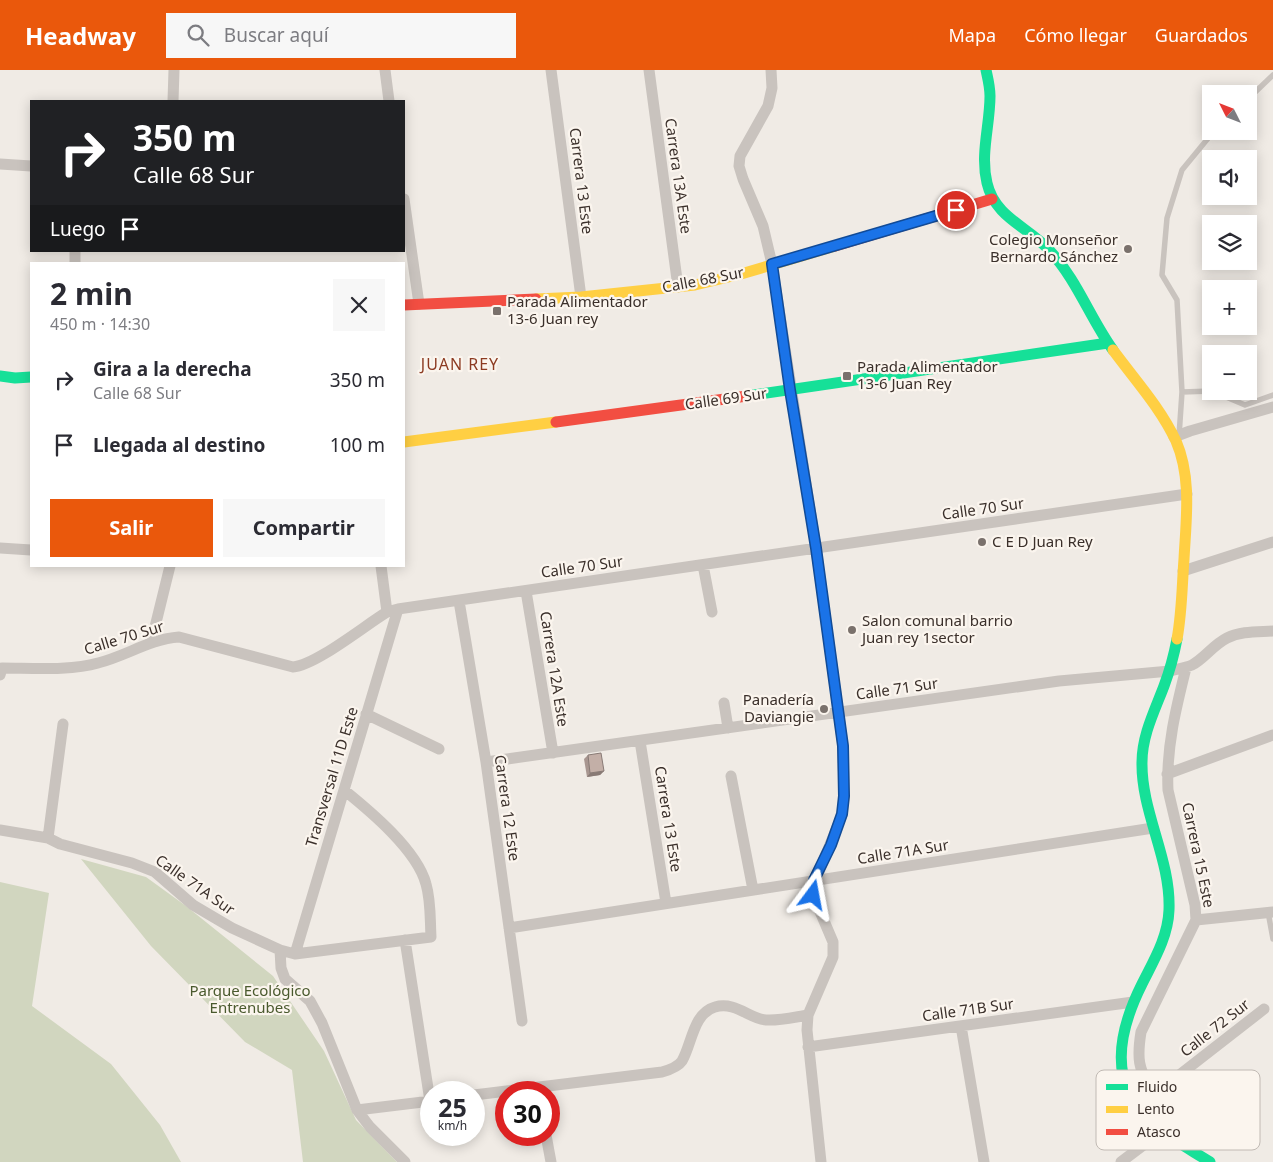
<!DOCTYPE html>
<html lang="es">
<head>
<meta charset="utf-8">
<style>
	:root { --surface:#fff; --page:#f7f7f7; --text:#2b2b33; --muted:#7c7c81; --accent:#ea580c }
	body { margin:0; font-family:"Noto Sans",sans-serif; background:var(--page); color:var(--text); height:100vh; display:flex; flex-direction:column; font-size:19px; white-space:nowrap }
	* { box-sizing:border-box; margin:0 }
	p { font-size:16px; color:var(--muted) }
	.icon { flex:none; width:28px; height:28px; fill:none; stroke:currentColor; stroke-width:2; stroke-linecap:round; stroke-linejoin:round }
	.map { position:relative; flex:1; overflow:hidden }
	.sheet { position:absolute; left:30px; top:192px; width:375px; height:305px; display:flex; flex-direction:column; background:var(--surface); border-radius:0px; box-shadow:0 2px 12px #0003 }
	.sheet>* { flex:none }
	.top-card { position:absolute; left:30px; top:30px; width:375px; height:152px; border-radius:0px; box-shadow:0 2px 12px #0003; background:#202124; color:#fff; overflow:hidden }
	.needle { width:32px; rotate:312deg }
	.fabs { position:absolute; left:1202px; top:15px; display:grid; gap:10px }
	.fabs a { display:grid; place-items:center; width:55px; height:55px; border-radius:0px; background:var(--surface); box-shadow:0 2px 12px #0003; font-size:25px }
	.speed { position:absolute; left:420px; top:1011px; display:flex; gap:10px; font-size:25px; font-weight:700; text-align:center }
	.speed>* { display:grid; place-content:center; width:65px; height:65px; border-radius:50%; background:var(--surface); box-shadow:0 2px 12px #0003; line-height:1 }
	.speed small { font-size:12px; font-weight:400 }
	.speed .limit { border:8px solid #d22; background:#fff; color:#111 }
	.pin { position:absolute; display:grid; place-items:center; width:42px; height:42px; color:#fff; margin:-21px; border:2px solid #fff; border-radius:50%; box-shadow:0 1px 5px #0007 }
	.me { position:absolute; width:55px; margin:-28px; rotate:13deg; stroke-linejoin:round; filter:drop-shadow(0 0 4px #0008) }
	.turn { display:flex; align-items:center; gap:18px; height:105px; padding:0 20px; font-size:22px }
	.turn .icon { width:65px; height:65px; stroke-width:2.5 }
	.turn b { display:block; font-size:35px; line-height:42px }
	.then { display:flex; align-items:center; height:48px; padding:0 20px; background:#0003; gap:10px; font-size:19px }
	.round { display:grid; place-items:center; flex:none; width:52px; height:52px; border-radius:0px; background:var(--page) }
	.overview { display:flex; align-items:center; justify-content:space-between; height:85px; padding:0 20px }
	h1 { font-size:30px; font-weight:700; line-height:38px }
	.button { display:flex; gap:10px; margin-top:auto; padding:10px 20px }
	.button a { flex:1; height:58px; border-radius:0px; background:var(--accent); color:#fff; font-size:20px; font-weight:700; line-height:58px; text-align:center }
	.button a+a { background:var(--page); color:var(--text) }
	ul { padding:0; list-style:none }
	li { display:flex; align-items:center; gap:15px; height:65px; padding:0 20px }
	li div { flex:1 }
	li b { display:block; font-size:19px }
	li em { font-style:normal }
	header { display:flex; align-items:center; gap:30px; box-sizing:border-box; height:70px; padding:0 25px; background:var(--accent); color:#fff }
	header strong { font-size:24px }
	nav { display:flex; gap:28px; margin-inline-start:auto; font-size:18px }
	.search { width:350px; height:45px; background:var(--page); display:flex; align-items:center; gap:12px; box-sizing:border-box; padding:0 18px; border-radius:0px; color:var(--muted); font-size:19px }
	.map>svg:first-child { display:block }
	.green { fill:#d1d6bf }
	.lines { fill:none; stroke-linecap:round; stroke-linejoin:round }
	.lane { stroke:#c9c3be; stroke-width:5.5 }
	.street { stroke:#c9c3be; stroke-width:11 }
	.fast { stroke:#16e098; stroke-width:11 }
	.slow { stroke:#ffcf43; stroke-width:11 }
	.jam { stroke:#f24e42; stroke-width:11 }
	.wall { fill:#a89690 }
	.shaded-wall { fill:#887a75 }
	.building { fill:#c3afa7; stroke:#887a75 }
	.route-casing { stroke:#114b97; stroke-width:12 }
	.route { stroke:#1a73e8; stroke-width:9 }
	.poi-dot { fill:#7a716c; stroke:#fbf5ee; stroke-width:2 }
	.labels { text-anchor:middle; stroke-width:4.5; stroke-linejoin:round; paint-order:stroke }
	.street-label { font-size:15px; fill:#3b302b; stroke:#fbf5ee }
	.poi-label { font-size:15px; fill:#3b302b; stroke:#fbf5ee; text-anchor:start }
	.park-label { font-size:15px; fill:#4a5a2e; stroke:#fbf5ee }
	.neighbourhood-label { font-size:16px; letter-spacing:1px; fill:#8c3b22; stroke:#fbf5ee }
	.key { fill:#fbf5ee; stroke:#c1bab4; stroke-width:1 }
	.key-label { font-size:14px; fill:#3b302b }
</style>
</head>
<body>
<header>
<strong>Headway</strong>
<div class="search"><svg class="icon" aria-label="search" viewBox="0 0 24 24"><circle cx="10" cy="10" r="6"/><path d="M15 15l6 6"/></svg>Buscar aquí</div>
<nav><a>Mapa</a><a>Cómo llegar</a><a>Guardados</a></nav>
</header>
<div class="map">
<svg width="1273" height="1092" viewBox="0 0 1273 1092">
	<rect width="100%" height="100%" fill="#f0ebe5"/>
	<path class="green" d="M 81,789 L 146,807 L 186,836 L 273,906 L 324,981 L 356,1050 L 397,1092 L 303,1092 L 292,1000 L 245,972 L 151,876 Z
		M 0,812 L 49,823 L 32,936 L 111,994 L 160,1055 L 181,1092 L 0,1092 Z"/>
	<g class="lines">
		<path class="lane" d="M 1249,28 L 1273,5
			M 1182,322 L 1212,321 L 1245,335 L 1273,325
			M 1179,366 L 1182,322 L 1177,230 L 1162,205 L 1167,148 L 1182,100 L 1214,61
			M 1268,842 L 1273,869"/>
		<path class="street" d="M 385,0 L 389,31
			M 551,0 L 581,227
			M 649,0 L 678,217
			M 771,0 L 772,18 L 768,36 L 740,86 L 739,96 L 743,109 L 763,156 L 772,194 L 816,478 L 843,676 L 844,726 L 842,745 L 813,816 L 813,825 L 833,872 L 833,887 L 808,945 L 807,960 L 821,1092
			M 173,31 L 174,0
			M 0,94 L 31,96
			M 404,129 L 419,234
			M 75,194 L 75,181
			M 1174,367 L 1190,361 L 1273,337
			M 0,478 L 31,480
			M 703,495 L 712,542
			M 381,496 L 387,542
			M 1183,501 L 1273,472
			M 526,521 L 553,683
			M 459,531 L 486,692 L 522,951
			M 151,573 L 170,496
			M 0,605 L 2,598 C 31,598 71,601 98,593 C 126,586 150,569 179,567 L 293,597 C 316,595 364,556 387,542 L 398,539 L 1187,424
			M 724,633 L 728,658
			M 366,644 L 439,679
			M 640,671 L 666,833
			M 486,692 L 1059,611 L 1170,601 C 1177,599 1185,598 1192,595 C 1205,588 1213,575 1227,568 C 1241,561 1257,562 1273,561
			M 1167,704 L 1273,665
			M 731,706 L 753,820
			M 0,760 L 48,768 L 60,774 L 132,793 L 155,802 L 193,835 L 232,858 L 280,880 L 295,884 L 431,867 C 430,849 431,831 426,814 C 417,780 370,741 344,720
			M 48,768 L 63,654
			M 1196,850 L 1273,842
			M 509,858 L 1153,758
			M 405,870 L 430,1031
			M 280,880 L 281,898 L 285,909 L 310,931 L 322,953 L 357,1040 L 370,1057 L 405,1092
			M 295,884 L 398,539
			M 961,956 L 984,1092
			M 808,977 L 1133,932
			M 474,1025 L 662,1002 C 669,1000 678,997 682,991 C 692,974 693,943 715,937 C 735,931 750,949 766,950 C 779,951 795,947 808,945
			M 1152,1026 C 1140,998 1136,993 1141,962 L 1196,850 L 1195,835 L 1168,720 C 1166,678 1176,638 1186,598
			M 1137,1038 L 1264,939
			M 357,1040 L 431,1031
			M 546,1065 L 551,1092
			M 1121,1092 L 1162,1061"/>
		<path class="fast" d="M 986,0 C 988,9 990,17 990,26 C 990,55 980,84 987,113 C 995,148 1029,157 1050,181 C 1077,210 1090,248 1113,280
			M 0,306 L 15,308 L 31,307
			M 747,326 L 1108,273
			M 1177,569 C 1174,585 1170,600 1164,616 C 1155,640 1142,665 1142,692 C 1141,742 1171,789 1169,840 C 1168,867 1154,890 1142,914 C 1118,962 1107,1014 1153,1055 C 1171,1069 1191,1080 1210,1092"/>
		<path class="slow" d="M 536,229 L 581,227 L 695,215 L 741,204 L 835,176
			M 1113,280 C 1135,310 1160,337 1176,371 C 1192,408 1186,450 1184,489 C 1182,515 1182,542 1177,569
			M 404,372 L 556,352"/>
		<path class="jam" d="M 835,176 L 992,129
			M 404,235 L 536,229
			M 556,352 L 747,326"/>
	</g>
	<path class="wall" d="M 588,685 L 604,701 L 600,705 L 587,707 L 584,689 Z"/>
	<path class="shaded-wall" d="M 604,701 L 600,705 L 587,707 L 590,703 Z"/>
	<path class="building" d="M 601,683 L 604,701 L 590,703 L 588,685 Z"/>
	<g class="lines">
		<defs>
			<path id="route" d="M 813,825 L 814,810 L 831,775 L 842,744 L 844,726 L 843,676 L 816,478 L 790,320 L 772,194 L 956,140"/>
		</defs>
		<use href="#route" class="route-casing"/>
		<use href="#route" class="route"/>
	</g>
	<g class="poi-dot">
		<circle cx="1128" cy="179" r="5"/>
		<rect x="492" y="236" width="10" height="10" rx="2.5"/>
		<rect x="842" y="301" width="10" height="10" rx="2.5"/>
		<circle cx="982" cy="472" r="5"/>
		<circle cx="852" cy="560" r="5"/>
		<circle cx="824" cy="639" r="5"/>
	</g>
	<g class="labels">
		<g class="street-label">
			<text transform="translate(678 106) rotate(82)" y="5">Carrera 13A Este</text>
			<text transform="translate(581 111) rotate(83)" y="5">Carrera 13 Este</text>
			<text transform="translate(703 210) rotate(-11)" y="5">Calle 68 Sur</text>
			<text transform="translate(726 329) rotate(-8)" y="5">Calle 69 Sur</text>
			<text transform="translate(983 439) rotate(-8)" y="5">Calle 70 Sur</text>
			<text transform="translate(582 497) rotate(-8)" y="5">Calle 70 Sur</text>
			<text transform="translate(124 568) rotate(-17)" y="5">Calle 70 Sur</text>
			<text transform="translate(554 599) rotate(81)" y="5">Carrera 12A Este</text>
			<text transform="translate(897 619) rotate(-8)" y="5">Calle 71 Sur</text>
			<text transform="translate(332 707) rotate(-73)" y="5">Transversal 11D Este</text>
			<text transform="translate(507 738) rotate(82)" y="5">Carrera 12 Este</text>
			<text transform="translate(668 749) rotate(81)" y="5">Carrera 13 Este</text>
			<text transform="translate(903 782) rotate(-9)" y="5">Calle 71A Sur</text>
			<text transform="translate(1198 785) rotate(78)" y="5">Carrera 15 Este</text>
			<text transform="translate(195 815) rotate(35)" y="5">Calle 71A Sur</text>
			<text transform="translate(968 940) rotate(-8)" y="5">Calle 71B Sur</text>
			<text transform="translate(1215 958) rotate(-38)" y="5">Calle 72 Sur</text>
		</g>
		<g class="poi-label">
			<text x="1118" y="175" text-anchor="end">Colegio Monseñor<tspan x="1118" dy="17">Bernardo Sánchez</tspan></text>
			<text x="507" y="237">Parada Alimentador<tspan x="507" dy="17">13-6 Juan rey</tspan></text>
			<text x="857" y="302">Parada Alimentador<tspan x="857" dy="17">13-6 Juan Rey</tspan></text>
			<text x="992" y="477">C E D Juan Rey</text>
			<text x="862" y="556">Salon comunal barrio<tspan x="862" dy="17">Juan rey 1sector</tspan></text>
			<text x="814" y="635" text-anchor="end">Panadería<tspan x="814" dy="17">Daviangie</tspan></text>
		</g>
		<g class="park-label">
			<text x="250" y="926">Parque Ecológico<tspan x="250" dy="17">Entrenubes</tspan></text>
		</g>
		<g class="neighbourhood-label">
			<text x="460" y="300">JUAN REY</text>
		</g>
	</g>
	<rect x="1096" y="1000" width="164" height="80" rx="8" class="key"/>
	<rect x="1106" y="1014" width="22" height="6" fill="#16e098"/>
	<rect x="1106" y="1036" width="22" height="7" fill="#ffcf43"/>
	<rect x="1106" y="1059" width="22" height="6" fill="#f24e42"/>
	<g class="key-label">
		<text x="1137" y="1022">Fluido</text>
		<text x="1137" y="1044">Lento</text>
		<text x="1137" y="1067">Atasco</text>
	</g>
</svg>
<div class="fabs">
<a><svg class="needle" viewBox="-14 -14 28 28"><path d="M0-13l5 13h-10z" fill="#e53935"/><path d="M0 13l5-13h-10z" fill="#7c7c81"/></svg></a>
<a><svg class="icon" aria-label="sound" viewBox="0 0 24 24"><path d="M4 9h4l5-4v14l-5-4H4zM17 9q2 3 0 6"/></svg></a>
<a><svg class="icon" aria-label="layers" viewBox="0 0 24 24"><path d="M12 4l9 5-9 5-9-5zM3 14l9 5 9-5"/></svg></a>
<a>+</a>
<a>−</a>
</div>
<div class="speed"><div>25<small>km/h</small></div><div class="limit">30</div></div>
<div class="pin" style="left:956px;top:140px;background:#d93025"><svg class="icon" aria-label="arrive" viewBox="0 0 24 24"><path d="M6 21V4h12l-3 4 3 4H6"/></svg></div>
<svg class="me" style="left:813px;top:825px" viewBox="-20 -20 40 40"><path d="M0-17L14 15 0 8-14 15z" fill="#1a73e8" stroke="#fff" stroke-width="4"/></svg>
<div class="top-card">
<div class="turn"><svg class="icon" aria-label="right" viewBox="0 0 24 24"><path d="M7 20v-9h11M14 6l5 5-5 5"/></svg><div><b>350 m</b>Calle 68 Sur</div></div>
<div class="then">Luego<svg class="icon" aria-label="arrive" viewBox="0 0 24 24"><path d="M6 21V4h12l-3 4 3 4H6"/></svg></div>
</div>
<section class="sheet">
<div class="overview"><div><h1>2 min</h1><p>450 m · 14:30</p></div><a class="round"><svg class="icon" aria-label="close" viewBox="0 0 24 24"><path d="M6 6l12 12M18 6L6 18"/></svg></a></div>
<ul>
<li><svg class="icon" aria-label="right" viewBox="0 0 24 24"><path d="M7 20v-9h11M14 6l5 5-5 5"/></svg><div><b>Gira a la derecha</b><p>Calle 68 Sur</p></div><em>350 m</em></li>
<li><svg class="icon" aria-label="arrive" viewBox="0 0 24 24"><path d="M6 21V4h12l-3 4 3 4H6"/></svg><div><b>Llegada al destino</b></div><em>100 m</em></li>
</ul>
<div class="button"><a>Salir</a><a>Compartir</a></div>
</section>
</div>
</body>
</html>
